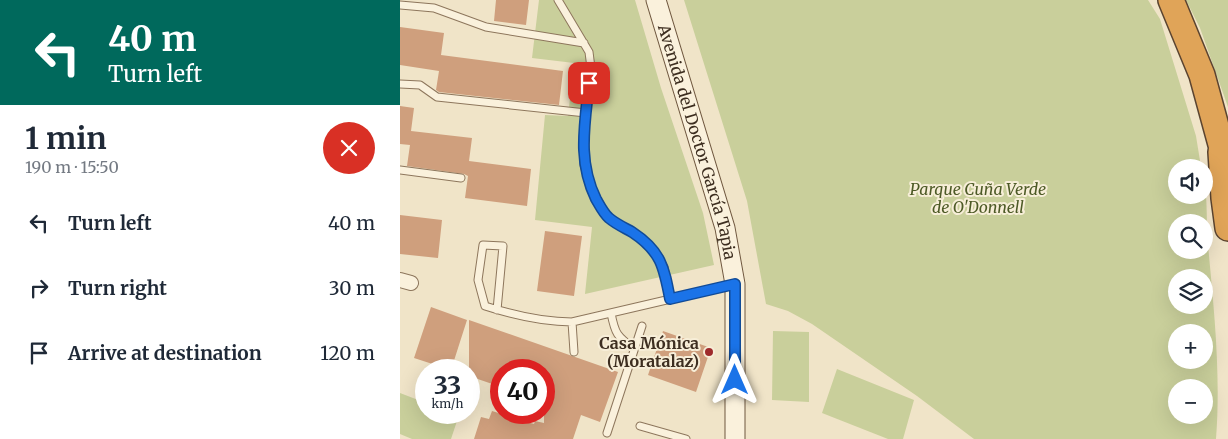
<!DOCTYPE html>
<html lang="en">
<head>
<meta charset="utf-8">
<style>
	:root { --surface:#fff; --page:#f2f2f3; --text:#1f2937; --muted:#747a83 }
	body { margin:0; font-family:Merriweather,serif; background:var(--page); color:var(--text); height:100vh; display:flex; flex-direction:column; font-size:19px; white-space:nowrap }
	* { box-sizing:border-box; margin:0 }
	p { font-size:16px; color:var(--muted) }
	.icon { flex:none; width:28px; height:28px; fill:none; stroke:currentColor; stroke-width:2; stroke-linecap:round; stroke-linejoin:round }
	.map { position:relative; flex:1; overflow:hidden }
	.panel { display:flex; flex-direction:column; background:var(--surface); width:400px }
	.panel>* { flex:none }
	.hud { background:#00695c; color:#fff; overflow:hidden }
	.tools { position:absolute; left:768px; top:159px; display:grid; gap:10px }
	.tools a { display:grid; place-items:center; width:45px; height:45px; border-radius:50%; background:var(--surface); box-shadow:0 5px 20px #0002; font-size:25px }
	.speed { position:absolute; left:15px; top:359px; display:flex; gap:10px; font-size:25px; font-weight:700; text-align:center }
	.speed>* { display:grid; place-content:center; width:65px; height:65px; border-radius:50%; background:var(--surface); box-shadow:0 5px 20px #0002; line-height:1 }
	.speed small { font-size:12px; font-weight:400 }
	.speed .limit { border:8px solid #d22; background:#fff; color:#111 }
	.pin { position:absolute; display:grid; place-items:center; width:42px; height:42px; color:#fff; margin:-21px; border-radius:10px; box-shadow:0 2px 8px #0006 }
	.me { position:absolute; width:55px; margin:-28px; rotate:0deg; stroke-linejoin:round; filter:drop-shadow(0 0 4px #0008) }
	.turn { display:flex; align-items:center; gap:18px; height:105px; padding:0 25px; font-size:22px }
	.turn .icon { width:65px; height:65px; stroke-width:2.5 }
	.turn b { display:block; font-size:35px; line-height:42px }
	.round { display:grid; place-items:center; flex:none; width:52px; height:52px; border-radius:26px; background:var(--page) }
	.overview { display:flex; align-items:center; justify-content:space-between; height:85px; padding:0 25px }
	h1 { font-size:30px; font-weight:700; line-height:38px }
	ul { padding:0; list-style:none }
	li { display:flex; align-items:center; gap:15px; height:65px; padding:0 25px }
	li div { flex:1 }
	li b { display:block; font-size:19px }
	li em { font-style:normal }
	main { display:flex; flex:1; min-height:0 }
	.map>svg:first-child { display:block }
	.green { fill:#c9cf9b; fill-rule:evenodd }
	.building { fill:#cf9f7d }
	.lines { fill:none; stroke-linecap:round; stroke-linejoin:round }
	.lane-casing { stroke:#8d765c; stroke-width:9 }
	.street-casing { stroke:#8d765c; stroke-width:16 }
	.secondary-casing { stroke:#6f573f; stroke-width:21 }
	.highway-casing { stroke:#5b4430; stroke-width:28 }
	.lane { stroke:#faf1dc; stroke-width:7 }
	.street { stroke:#faf1dc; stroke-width:14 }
	.secondary { stroke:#faf1dc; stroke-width:19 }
	.highway { stroke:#e0a458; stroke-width:25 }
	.route-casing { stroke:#114b97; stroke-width:12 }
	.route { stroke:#1a73e8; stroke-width:9 }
	.poi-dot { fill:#9e2a2b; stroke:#f7eed8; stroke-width:2 }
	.labels { text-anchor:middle; stroke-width:4; stroke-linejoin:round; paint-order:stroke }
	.street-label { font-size:16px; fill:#3d2e20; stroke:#f7eed8 }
	.park-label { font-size:16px; font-style:italic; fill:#4d5a26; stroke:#f7eed8 }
	.poi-label { font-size:16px; font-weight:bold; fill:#3d2e20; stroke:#f7eed8; text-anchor:end }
</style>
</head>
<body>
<main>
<section class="panel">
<div class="hud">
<div class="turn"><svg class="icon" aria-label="left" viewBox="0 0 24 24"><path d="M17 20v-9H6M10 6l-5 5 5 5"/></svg><div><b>40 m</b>Turn left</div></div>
</div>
<div class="overview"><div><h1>1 min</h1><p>190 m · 15:50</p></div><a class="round" style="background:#d93025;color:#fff"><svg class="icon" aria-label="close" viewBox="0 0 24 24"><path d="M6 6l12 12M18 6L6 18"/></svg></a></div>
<ul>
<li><svg class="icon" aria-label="left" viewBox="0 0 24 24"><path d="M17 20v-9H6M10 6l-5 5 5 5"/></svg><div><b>Turn left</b></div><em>40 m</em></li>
<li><svg class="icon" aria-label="right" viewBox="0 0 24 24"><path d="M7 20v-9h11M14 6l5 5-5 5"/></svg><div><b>Turn right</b></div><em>30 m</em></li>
<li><svg class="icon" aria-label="arrive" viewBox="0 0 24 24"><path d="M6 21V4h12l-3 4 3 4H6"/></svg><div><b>Arrive at destination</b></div><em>120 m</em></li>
</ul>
</section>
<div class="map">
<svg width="828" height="439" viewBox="0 0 828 439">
	<rect width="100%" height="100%" fill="#f0e4c8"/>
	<path class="green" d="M 139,0 L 235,0 L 261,88 L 303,213 L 314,265 L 185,294 L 192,227 L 135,220 L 145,115 L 168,116 L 174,63 L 132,58 Z
		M 284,0 L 748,0 L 760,19 L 796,136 L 801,167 L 776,168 L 776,195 L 804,195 L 804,180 C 808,201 806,224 808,245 C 814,310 821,374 816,439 L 574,439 L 517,396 L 412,324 L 388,311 L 366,304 L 347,201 ZM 804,222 L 804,250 L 776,250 L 776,222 ZM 776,278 L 804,278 L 804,305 L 776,305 ZM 804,332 L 804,360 L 776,360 L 776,332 ZM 776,388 L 804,388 L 804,415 L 776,415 Z
		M 786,0 L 828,0 L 828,107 L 800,28 Z
		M 373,331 L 409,332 L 409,402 L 372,400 Z
		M 437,369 L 514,400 L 503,439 L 488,439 L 422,413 Z
		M 0,393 L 26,403 L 26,412 L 52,413 L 59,415 L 51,439 L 12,439 L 0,434 Z"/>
	<path class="building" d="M 96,0 L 129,0 L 126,25 L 94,21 Z
		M 0,27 L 44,33 L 41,55 L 163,71 L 159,105 L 39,92 L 36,90 L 39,71 L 0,65 Z
		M 0,106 L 14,108 L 11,131 L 72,138 L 69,161 L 131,169 L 127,206 L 65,198 L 68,176 L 64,174 L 7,166 L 10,145 L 0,144 Z
		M 0,215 L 42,220 L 38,258 L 0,254 Z
		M 145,231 L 182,236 L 174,296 L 137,291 Z
		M 31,307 L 67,320 L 51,370 L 14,358 Z
		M 69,320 L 218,372 L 200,422 L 181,415 L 173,439 L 74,439 L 81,417 L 89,419 L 92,411 L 134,424 L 135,421 L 144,423 L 144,370 L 101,370 L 101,387 L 69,376 Z
		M 263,331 L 311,348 L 296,392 L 248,375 Z"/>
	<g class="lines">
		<defs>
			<path id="lane" d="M 158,0 L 189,52 L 191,68 L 183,141 L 184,165 L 190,187 L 200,206 L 209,218 L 234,233 L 253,249 L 264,267 L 270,299
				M 0,5 L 34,8 L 86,27 L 184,43
				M 0,84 L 20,85 L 37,97 L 186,113
				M 0,170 L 61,178
				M 97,310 L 103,246 L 83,245 L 78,280 L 85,306 C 113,315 143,322 172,322 L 335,284
				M 211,313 C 215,334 217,336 234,349
				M 172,322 L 174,352
				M 240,426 L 286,439
				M 207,433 L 242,326"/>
			<path id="street" d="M 0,280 L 11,283"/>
			<g id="secondary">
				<path id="s1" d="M 256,0 L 325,228 L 335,284 L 335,439"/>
			</g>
			<path id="highway" d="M 771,0 L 802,75 L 828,170
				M 821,152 L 824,198 L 828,228"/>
		</defs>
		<use href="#lane" class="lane-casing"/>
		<use href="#street" class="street-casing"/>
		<use href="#secondary" class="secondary-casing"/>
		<use href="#highway" class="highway-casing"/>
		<use href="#lane" class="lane"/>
		<use href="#street" class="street"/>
		<use href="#secondary" class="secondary"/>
		<use href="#highway" class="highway"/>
	</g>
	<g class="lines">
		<defs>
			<path id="route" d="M 189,83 C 185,124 177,160 196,199 C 200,206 204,214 209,218 C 216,224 225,228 232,232 C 261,251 264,267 270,299 L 335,284 L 335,380"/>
		</defs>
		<use href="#route" class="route-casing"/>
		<use href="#route" class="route"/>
	</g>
	<circle class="poi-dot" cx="309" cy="352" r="5"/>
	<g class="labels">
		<g class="street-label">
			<text dy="6" stroke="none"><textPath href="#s1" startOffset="148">Avenida del Doctor García Tapia</textPath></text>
		</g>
		<g class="park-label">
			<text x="578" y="195">Parque Cuña Verde<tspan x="578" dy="18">de O'Donnell</tspan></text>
		</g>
		<g class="poi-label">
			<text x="299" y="349">Casa Mónica<tspan x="299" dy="18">(Moratalaz)</tspan></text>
		</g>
	</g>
</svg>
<div class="tools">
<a><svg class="icon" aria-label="sound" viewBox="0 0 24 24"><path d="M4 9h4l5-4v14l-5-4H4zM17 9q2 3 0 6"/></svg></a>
<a><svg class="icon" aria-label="search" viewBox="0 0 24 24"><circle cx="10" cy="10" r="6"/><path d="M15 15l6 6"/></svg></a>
<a><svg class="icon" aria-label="layers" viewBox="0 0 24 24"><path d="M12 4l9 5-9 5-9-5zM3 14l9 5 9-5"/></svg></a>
<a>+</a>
<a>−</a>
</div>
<div class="speed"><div>33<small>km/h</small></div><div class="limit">40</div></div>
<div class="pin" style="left:189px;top:83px;background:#d93025"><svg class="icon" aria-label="arrive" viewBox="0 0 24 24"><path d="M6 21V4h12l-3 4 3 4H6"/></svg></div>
<svg class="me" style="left:335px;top:380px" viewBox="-20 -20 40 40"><path d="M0-17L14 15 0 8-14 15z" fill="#1a73e8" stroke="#fff" stroke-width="4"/></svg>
</div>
</main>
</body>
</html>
